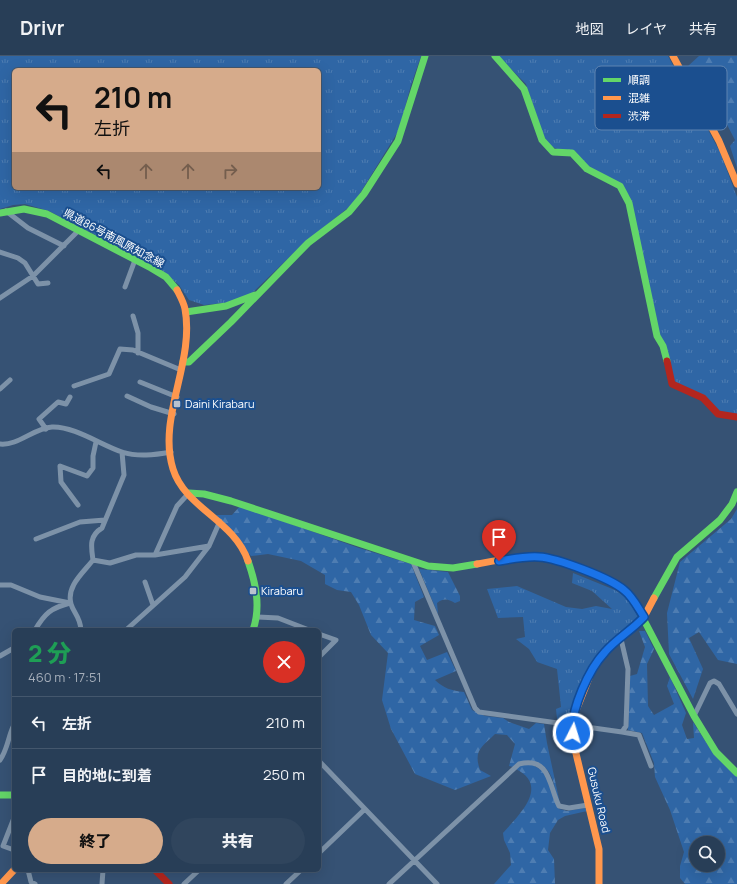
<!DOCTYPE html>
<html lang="ja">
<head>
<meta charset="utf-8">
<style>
	:root { --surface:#283e57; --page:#30455d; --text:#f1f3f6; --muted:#a5aeba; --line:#44576d; --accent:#d6ab8b }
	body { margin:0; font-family:Manrope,"Noto Sans JP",sans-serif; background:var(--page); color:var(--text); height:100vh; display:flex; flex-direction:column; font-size:15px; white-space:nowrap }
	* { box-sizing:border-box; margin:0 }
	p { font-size:13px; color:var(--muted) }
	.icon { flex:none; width:22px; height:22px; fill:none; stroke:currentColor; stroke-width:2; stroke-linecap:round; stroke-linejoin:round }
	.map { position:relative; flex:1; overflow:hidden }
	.details { position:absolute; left:12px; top:572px; width:309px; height:244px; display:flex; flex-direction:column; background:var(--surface); border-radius:6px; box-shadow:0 4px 16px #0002,0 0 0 1px var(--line) }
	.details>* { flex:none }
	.top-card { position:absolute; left:12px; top:12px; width:309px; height:122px; border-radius:6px; box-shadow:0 4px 16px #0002,0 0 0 1px var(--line); background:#d6ab8b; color:#111; overflow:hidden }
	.fabs { position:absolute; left:689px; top:780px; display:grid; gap:8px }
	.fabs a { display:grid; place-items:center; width:36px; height:36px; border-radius:50%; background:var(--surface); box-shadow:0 4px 16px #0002,0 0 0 1px var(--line); font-size:20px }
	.pin { position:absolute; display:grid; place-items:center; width:34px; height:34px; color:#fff; margin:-41px -17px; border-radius:50% 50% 50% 0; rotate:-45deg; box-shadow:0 0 4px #0007 }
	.pin .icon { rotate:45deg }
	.me { position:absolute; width:44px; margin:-22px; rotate:5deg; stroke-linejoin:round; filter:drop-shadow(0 0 3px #0008) }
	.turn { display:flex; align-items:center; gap:14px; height:84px; padding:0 16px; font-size:18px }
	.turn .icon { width:52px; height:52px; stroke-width:2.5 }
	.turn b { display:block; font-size:28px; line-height:34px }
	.lanes { display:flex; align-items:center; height:38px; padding:0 16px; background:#0003; justify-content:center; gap:20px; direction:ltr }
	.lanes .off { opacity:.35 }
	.round { display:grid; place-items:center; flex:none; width:42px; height:42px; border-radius:21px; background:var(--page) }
	.head { display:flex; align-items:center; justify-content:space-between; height:68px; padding:0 16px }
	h1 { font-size:24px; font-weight:800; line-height:30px; color:#1e9e55 }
	.button { display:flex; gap:8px; margin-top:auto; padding:8px 16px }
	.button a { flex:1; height:46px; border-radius:24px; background:var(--accent); color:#111; font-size:16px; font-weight:800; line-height:46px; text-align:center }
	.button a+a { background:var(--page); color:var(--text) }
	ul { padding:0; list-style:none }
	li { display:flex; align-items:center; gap:12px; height:52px; padding:0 16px; border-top:1px solid var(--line) }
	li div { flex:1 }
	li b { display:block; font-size:15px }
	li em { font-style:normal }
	header { display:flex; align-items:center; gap:24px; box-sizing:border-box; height:56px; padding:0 20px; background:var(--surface); border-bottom:1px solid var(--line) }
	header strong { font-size:19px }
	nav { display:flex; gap:22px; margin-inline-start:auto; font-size:14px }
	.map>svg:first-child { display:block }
	.grass { fill:url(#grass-tufts); fill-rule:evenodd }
	.forest { fill:url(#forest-firs); fill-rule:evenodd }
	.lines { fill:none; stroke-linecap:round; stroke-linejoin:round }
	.street { stroke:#7d92a8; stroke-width:5 }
	.fast { stroke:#63d668; stroke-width:7 }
	.slow { stroke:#ff974d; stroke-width:7 }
	.jam { stroke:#b3261e; stroke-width:7 }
	.route-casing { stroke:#114b97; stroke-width:10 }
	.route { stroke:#1a73e8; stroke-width:7 }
	.poi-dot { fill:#b9c2ce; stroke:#1b4f8f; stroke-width:1.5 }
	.labels { text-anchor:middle; stroke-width:4; stroke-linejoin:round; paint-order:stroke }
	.street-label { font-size:11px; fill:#fff; stroke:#1b4f8f }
	.poi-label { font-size:11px; fill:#fff; stroke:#1b4f8f; text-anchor:start }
	.key { fill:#1b4f8f; stroke:#5f84b1; stroke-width:1 }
	.key-label { font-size:11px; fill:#fff }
</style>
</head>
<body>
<header>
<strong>Drivr</strong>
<nav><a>地図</a><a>レイヤ</a><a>共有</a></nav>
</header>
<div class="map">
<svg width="737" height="828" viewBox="0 0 737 828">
	<defs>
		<pattern id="grass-tufts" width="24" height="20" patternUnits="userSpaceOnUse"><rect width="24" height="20" fill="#2f66a5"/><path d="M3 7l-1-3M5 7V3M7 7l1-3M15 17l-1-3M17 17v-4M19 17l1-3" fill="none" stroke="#4e7db2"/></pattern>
		<pattern id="forest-firs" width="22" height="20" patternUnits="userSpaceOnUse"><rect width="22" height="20" fill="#2f66a5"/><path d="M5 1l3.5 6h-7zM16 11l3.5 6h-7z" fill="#4e7db2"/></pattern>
	</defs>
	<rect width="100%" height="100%" fill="#365274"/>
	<path class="grass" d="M 0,0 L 421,0 L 411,29 L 399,74 L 354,147 L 304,187 L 250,239 L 225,247 L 204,249 L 189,244 L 179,229 L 159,212 L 49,155 L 25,148 L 13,149 L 0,153 ZM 14,14 L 319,14 L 319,132 L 14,132 Z
		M 498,0 L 668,0 L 720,96 L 737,141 L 737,359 L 719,357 C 706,338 694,334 674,328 L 660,282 L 630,141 L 620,127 L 590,113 L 575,95 L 560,94 L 550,90 L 543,79 L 526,28 Z
		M 573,517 L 615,534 L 628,543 L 638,561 L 600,596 L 588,614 L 570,665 L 557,663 L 556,653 L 561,651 L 557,613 L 537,606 L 529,593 L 516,583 L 525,581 L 523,561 L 498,562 L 487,533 L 517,530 L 566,551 L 582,553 L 596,550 L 612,553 L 592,535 L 572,527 Z"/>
	<path class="forest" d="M 699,0 L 737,0 L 737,112 L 730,90 L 735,84 L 721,57 L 714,59 L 687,11 Z
		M 240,450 L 359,492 L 411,508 L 424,541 L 415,546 L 414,564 L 435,570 L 439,579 L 420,590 L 427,604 L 447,596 L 456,615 L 435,624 C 443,632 452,635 464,636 L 472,654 L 485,660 L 503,662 L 509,666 L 529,673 L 536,667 L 544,668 L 547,687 L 560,748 C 555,738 555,727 550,718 C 543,704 524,700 513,711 L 509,710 L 515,688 L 507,679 L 495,678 C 482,691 473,694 480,714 L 491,720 L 455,734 L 415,718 L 391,673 L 382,644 L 388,597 L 371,579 L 359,549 L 351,536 L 337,534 L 325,528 L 325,519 L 301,505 L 268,498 L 251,500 L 216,459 L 232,459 Z
		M 737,453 L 737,608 L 718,604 L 699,576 L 689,582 L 703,613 L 693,643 L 669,598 L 667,557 L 680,506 L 731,463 Z
		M 419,513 L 448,516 L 460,540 L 460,545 L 455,547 C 448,543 444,542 437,547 L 438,558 Z
		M 639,575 L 645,575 L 654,593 L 647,608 L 648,650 L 654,659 L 674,648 L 667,630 L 670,621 L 686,657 L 682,669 L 687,683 L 694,682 L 693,666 L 711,694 L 737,720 L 737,828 L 685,828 L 680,822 L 680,810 L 684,796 L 670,754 L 655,721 L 654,707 L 642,677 L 628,674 L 630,620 L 637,618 L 645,591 ZM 696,787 L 718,787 L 718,809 L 696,809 Z
		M 531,708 L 545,716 L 559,753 L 567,755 L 585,752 L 587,755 L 565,760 L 558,764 L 550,777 L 548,794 L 554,803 L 555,828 L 494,828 L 511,809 L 510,797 L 504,784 L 503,777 C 519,759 550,730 516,713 L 520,709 Z"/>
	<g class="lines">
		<path class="street" d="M 6,155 L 28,172 L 64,190
			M 0,196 L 18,202 L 25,207 L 38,228 L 48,227
			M 125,231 L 135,204
			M 0,242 L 33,220 L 78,175
			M 133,260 L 138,277 L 138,297
			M 140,326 L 177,341
			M 74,330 L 109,318 L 120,293 L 133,294 L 181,314
			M 0,333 L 10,324
			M 127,340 L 151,351 L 174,358
			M 46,373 L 39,363 L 58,346 L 66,348 L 70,341
			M 0,388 C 18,390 34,372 52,371 C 74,370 101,389 122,396 C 138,401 154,399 171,396
			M 78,449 L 61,426 L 60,410 L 87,420 L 93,412 L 93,400 L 96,386
			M 36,483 L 80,466 L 105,464
			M 155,499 L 209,490
			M 93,504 L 110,507 L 136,499 L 155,499 L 177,450 L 189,437
			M 413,506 L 475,652 L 479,656 L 622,676 L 626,670 L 628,613 L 621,583
			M 145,526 L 153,549
			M 0,529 L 11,529 L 40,541 L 70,547 C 51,552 45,557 35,574
			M 258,561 L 278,562 L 309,574
			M 81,574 C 80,560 74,558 71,548 C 66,530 84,516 93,504 C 91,490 89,480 102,472 L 124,419 L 122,396
			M 126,574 L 185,521 L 209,490 L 220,465
			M 319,578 L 336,584 L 319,601
			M 0,600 L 14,592
			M 694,660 L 710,627 L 714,625 L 719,628 L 737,658
			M 622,676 L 639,679 L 651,710
			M 0,704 C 8,693 8,680 14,669
			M 319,705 L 437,828
			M 14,762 L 3,790 L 14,794
			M 319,797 L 365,753
			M 28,814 L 31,826 L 35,828
			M 102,828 L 103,814
			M 184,828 L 199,814
			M 286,828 L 301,814
			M 389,828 L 519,708 C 551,700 549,731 559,750 L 569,752 L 588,749"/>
		<path class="fast" d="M 495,0 L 524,33 L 542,84 L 553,96 L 572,97 L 587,113 L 620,130 L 629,147 L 657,280 L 663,290 L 667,305
			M 0,157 L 24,153 L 47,158 L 151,212 L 166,221 L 177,234
			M 186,256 L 226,250 L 255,239
			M 183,306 L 189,306 L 231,266 L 308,187 L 349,156 L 364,138 L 398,85 L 425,0
			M 189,437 L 204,438 L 231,445 L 428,510 L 453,512 L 477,508
			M 248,505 C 256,528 261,551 253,574
			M 654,542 L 677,501 L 720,464 L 732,448 L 737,436
			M 633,543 L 694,660 L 716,696 L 737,717
			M 0,739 L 14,739"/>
		<path class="slow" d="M 673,0 L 719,85 L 737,128
			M 177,234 C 180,240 184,247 185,253 C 195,306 157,362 173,413 C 185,452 234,464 248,505
			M 477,508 C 494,505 512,501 529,501 C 556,501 617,521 633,543
			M 1,828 L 14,814
			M 599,828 L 599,793 L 573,685 L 572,669 L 574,660 L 593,612 L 606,594 L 644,561 L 654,542"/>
		<path class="jam" d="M 667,305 L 672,328 L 703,342 L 718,358 L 737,361
			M 155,814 L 169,828"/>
	</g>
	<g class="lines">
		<defs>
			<path id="route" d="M 499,505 C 512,503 525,500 539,501 C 557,502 610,522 624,534 C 633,541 638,552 644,561 C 632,574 616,583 605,596 C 589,613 570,654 573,677"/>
		</defs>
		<use href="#route" class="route-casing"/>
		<use href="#route" class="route"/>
	</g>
	<g class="poi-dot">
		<rect x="173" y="344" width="8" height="8" rx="2"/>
		<rect x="249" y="531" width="8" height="8" rx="2"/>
	</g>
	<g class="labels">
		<g class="street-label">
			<text transform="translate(114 182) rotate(28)" y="4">県道86号南風原知念線</text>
			<text transform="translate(599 744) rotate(77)" y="4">Gusuku Road</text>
		</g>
		<g class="poi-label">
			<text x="185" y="352">Daini Kirabaru</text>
			<text x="261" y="539">Kirabaru</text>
		</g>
	</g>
	<rect x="595" y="10" width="132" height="64" rx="6" class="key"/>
	<rect x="603" y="22" width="18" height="4" fill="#63d668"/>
	<rect x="603" y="40" width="18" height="4" fill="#ff974d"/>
	<rect x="603" y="58" width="18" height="4" fill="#b3261e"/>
	<g class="key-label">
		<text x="628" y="28">順調</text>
		<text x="628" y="46">混雑</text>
		<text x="628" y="64">渋滞</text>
	</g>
</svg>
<div class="fabs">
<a><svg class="icon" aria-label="search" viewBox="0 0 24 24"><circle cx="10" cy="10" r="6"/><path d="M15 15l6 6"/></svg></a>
</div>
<div class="pin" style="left:499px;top:505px;background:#d93025"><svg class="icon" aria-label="arrive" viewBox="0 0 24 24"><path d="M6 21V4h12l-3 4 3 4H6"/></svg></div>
<svg class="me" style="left:573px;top:677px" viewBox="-20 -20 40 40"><circle r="17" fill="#1a73e8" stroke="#fff" stroke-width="3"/><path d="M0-11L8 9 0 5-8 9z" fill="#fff"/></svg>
<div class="top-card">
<div class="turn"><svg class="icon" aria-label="left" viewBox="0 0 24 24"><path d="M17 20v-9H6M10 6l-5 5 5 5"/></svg><div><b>210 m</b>左折</div></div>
<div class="lanes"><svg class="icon" aria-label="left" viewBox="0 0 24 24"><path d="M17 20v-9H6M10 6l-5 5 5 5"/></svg><svg class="icon off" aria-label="ahead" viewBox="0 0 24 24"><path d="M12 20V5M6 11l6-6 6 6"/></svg><svg class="icon off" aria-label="ahead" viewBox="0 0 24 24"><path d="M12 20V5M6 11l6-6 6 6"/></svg><svg class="icon off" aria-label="right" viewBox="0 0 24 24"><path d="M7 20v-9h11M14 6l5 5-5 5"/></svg></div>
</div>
<section class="details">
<div class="head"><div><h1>2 分</h1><p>460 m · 17:51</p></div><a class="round" style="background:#d93025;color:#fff"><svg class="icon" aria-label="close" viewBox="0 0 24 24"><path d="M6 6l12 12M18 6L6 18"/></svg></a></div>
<ul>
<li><svg class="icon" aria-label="left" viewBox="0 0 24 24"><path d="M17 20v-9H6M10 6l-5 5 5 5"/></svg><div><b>左折</b></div><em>210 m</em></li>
<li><svg class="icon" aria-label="arrive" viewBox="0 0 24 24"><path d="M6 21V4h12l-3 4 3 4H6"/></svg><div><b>目的地に到着</b></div><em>250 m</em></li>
</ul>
<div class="button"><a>終了</a><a>共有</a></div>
</section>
</div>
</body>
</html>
